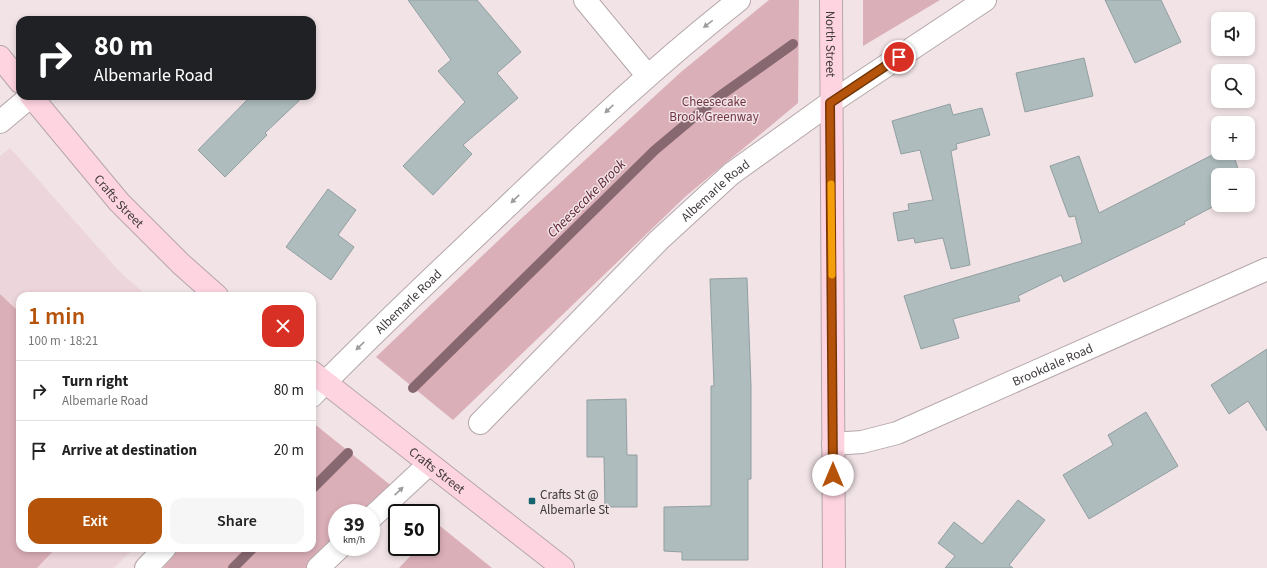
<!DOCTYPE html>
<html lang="en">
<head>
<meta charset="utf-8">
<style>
	:root { --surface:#fff; --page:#f6f6f6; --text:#222; --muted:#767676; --line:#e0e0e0; --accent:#b45309 }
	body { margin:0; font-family:"Source Sans 3",sans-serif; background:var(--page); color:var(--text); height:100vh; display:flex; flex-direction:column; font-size:15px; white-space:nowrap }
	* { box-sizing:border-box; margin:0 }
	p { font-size:13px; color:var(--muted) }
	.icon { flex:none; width:22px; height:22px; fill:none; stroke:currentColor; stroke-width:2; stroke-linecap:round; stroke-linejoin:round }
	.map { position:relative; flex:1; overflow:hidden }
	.details { position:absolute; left:16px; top:292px; width:300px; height:260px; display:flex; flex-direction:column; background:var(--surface); border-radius:12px; box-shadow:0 2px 6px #0003 }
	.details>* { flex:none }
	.guide { position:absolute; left:16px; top:16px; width:300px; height:84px; border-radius:12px; box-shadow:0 2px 6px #0003; background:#202124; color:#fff; overflow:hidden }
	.tools { position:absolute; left:1211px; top:12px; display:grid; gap:8px }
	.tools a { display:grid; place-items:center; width:44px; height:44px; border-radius:8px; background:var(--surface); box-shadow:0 2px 6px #0003; font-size:20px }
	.speed { position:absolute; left:328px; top:504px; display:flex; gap:8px; font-size:20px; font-weight:700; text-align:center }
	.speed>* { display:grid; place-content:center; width:52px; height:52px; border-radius:50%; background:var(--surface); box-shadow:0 2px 6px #0003; line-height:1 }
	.speed small { font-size:10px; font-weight:400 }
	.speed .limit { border:2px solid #111; border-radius:6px; background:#fff; color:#111 }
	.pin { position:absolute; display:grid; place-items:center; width:34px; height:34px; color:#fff; margin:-17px; border:2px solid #fff; border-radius:50%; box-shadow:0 1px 4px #0007 }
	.me { position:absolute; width:44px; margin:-22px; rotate:0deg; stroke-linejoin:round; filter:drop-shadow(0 0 3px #0008) }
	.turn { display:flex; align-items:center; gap:14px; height:84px; padding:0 12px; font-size:18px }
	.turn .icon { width:52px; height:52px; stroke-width:2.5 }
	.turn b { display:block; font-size:28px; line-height:34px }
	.round { display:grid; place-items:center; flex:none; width:42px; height:42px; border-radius:12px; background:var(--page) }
	.summary { display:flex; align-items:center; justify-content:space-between; height:68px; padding:0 12px }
	h1 { font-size:24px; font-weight:600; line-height:30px; color:var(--accent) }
	.cta { display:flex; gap:8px; margin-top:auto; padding:8px 12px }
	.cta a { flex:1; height:46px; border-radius:12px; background:var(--accent); color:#fff; font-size:16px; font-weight:600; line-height:46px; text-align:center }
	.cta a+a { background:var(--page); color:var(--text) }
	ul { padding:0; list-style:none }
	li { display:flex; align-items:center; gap:12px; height:60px; padding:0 12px; border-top:1px solid var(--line) }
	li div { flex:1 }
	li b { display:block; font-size:15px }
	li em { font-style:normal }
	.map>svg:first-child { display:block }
	.built { fill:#edd6db }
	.green { fill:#dbafb8 }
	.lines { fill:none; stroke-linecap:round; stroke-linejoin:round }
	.stream { stroke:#886870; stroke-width:10 }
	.building { fill:#aebcbe; stroke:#919fa1 }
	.minor-casing { stroke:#b5a7aa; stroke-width:24 }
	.secondary-casing { stroke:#b5a7aa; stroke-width:24 }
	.minor { stroke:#fff; stroke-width:22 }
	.secondary { stroke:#fed4e0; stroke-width:22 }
	.oneway { fill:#9f9c9d }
	.route-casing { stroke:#753606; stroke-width:10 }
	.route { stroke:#b45309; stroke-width:7 }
	.slow { stroke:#f59e0b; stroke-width:7 }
	.poi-dot { fill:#18646e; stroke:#f1e3e6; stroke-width:1.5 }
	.labels { text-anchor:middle; stroke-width:3; stroke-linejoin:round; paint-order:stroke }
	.street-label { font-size:13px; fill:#3f3a3b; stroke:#f1e3e6 }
	.park-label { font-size:13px; fill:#713646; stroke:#f1e3e6 }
	.poi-label { font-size:13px; fill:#3f3a3b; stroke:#f1e3e6; text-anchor:start }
	.water-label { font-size:14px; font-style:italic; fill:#5d2334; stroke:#f1e3e6 }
</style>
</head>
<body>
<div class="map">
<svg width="1267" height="568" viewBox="0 0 1267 568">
	<rect width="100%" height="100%" fill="#f1e3e6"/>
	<path class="built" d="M 10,148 L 119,271 L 147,296 L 20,296 L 20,548 L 134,548 L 114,568 L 0,568 L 0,156 Z"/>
	<path class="green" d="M 769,0 L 799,0 L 798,103 L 686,196 L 453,420 L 376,357 L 523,217 L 681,72 Z
		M 863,0 L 940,0 L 863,46 Z
		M 0,294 L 20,313 L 20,548 L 56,548 L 37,568 L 0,568 Z
		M 312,422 L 399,492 L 371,513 L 337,513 L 337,547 L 320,568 L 163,568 L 180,548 L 312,548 Z
		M 440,526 L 492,568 L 399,568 L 419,547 L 431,547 L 431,535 Z"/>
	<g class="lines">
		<path class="stream" d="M 413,388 L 655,150 L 717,98 L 793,44
			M 312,489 L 348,453
			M 233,568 L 253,548"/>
	</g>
	<path class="building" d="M 408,0 L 477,0 L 521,52 L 497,73 L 518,98 L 463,145 L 472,154 L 433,195 L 403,166 L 465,102 L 438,71 L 451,60 Z
		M 1105,0 L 1161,0 L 1181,42 L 1135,63 Z
		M 1084,58 L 1093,96 L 1025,112 L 1016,73 Z
		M 251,96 L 304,96 L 265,133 L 267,135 L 225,177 L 198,150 Z
		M 950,104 L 953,115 L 982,108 L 990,135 L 956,144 L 957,149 L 951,151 L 970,265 L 951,269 L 943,238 L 915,243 L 914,238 L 898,241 L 893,213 L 909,210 L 908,204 L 933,200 L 920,150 L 901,154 L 892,121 Z
		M 1218,152 L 1218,153 L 1233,153 L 1240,175 L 1218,175 L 1218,204 L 1184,222 L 1185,224 L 1064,282 L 1061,275 L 1018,296 L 1020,301 L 953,319 L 959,338 L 921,349 L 904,296 L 1082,243 L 1075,216 L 1069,217 L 1050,166 L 1079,156 L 1099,213 Z
		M 328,189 L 356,210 L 338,235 L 354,247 L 331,280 L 286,247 Z
		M 747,278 L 751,386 L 751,479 L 748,479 L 748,560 L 682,560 L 682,552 L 664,551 L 664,507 L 711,506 L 711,386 L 714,386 L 710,279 Z
		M 1267,349 L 1267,431 L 1248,401 L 1229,414 L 1211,385 Z
		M 626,399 L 627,455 L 637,455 L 637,507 L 605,507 L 604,457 L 587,457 L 587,400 Z
		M 1146,412 L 1178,466 L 1089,519 L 1063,475 L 1113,445 L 1108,435 Z
		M 1018,500 L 1045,520 L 1009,565 L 1013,568 L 945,568 L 955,556 L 938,543 L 954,522 L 982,544 Z"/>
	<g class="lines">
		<defs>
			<g id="minor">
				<path d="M 585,0 L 647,75"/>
				<path d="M 0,122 L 31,96"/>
				<path id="s1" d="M 312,396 C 370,336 431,279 492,221 C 572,145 651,69 739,0"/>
				<path id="s2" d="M 480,423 L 659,240 L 731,174 L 830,103 L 985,0"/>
				<path id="s3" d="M 833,444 L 862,442 L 897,433 L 1267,269"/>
				<path d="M 371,518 L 429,464"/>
				<path d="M 146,568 L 165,548"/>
				<path d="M 318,568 L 340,547"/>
			</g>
			<g id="secondary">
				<path id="s4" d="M 831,0 L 834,568"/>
				<path d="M 0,57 L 20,82"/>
				<path id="s5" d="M 31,96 L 119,202 L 181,264 L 217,296"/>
				<path id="s6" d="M 312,372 L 563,568"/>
			</g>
		</defs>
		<use href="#minor" class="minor-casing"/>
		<use href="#secondary" class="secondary-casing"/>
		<use href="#minor" class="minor"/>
		<use href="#secondary" class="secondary"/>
	</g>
	<defs><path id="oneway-solid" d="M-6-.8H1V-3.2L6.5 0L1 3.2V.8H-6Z"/></defs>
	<g class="oneway">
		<use href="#oneway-solid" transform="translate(708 24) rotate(142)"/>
		<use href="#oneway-solid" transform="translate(609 109) rotate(137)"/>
		<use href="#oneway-solid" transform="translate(515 199) rotate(136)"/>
		<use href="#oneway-solid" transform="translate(360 346) rotate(136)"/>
		<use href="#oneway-solid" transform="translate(399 491) rotate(-43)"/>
	</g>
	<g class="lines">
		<defs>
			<path id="route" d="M 833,475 L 830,103 L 899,57"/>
		</defs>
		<use href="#route" class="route-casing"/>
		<use href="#route" class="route"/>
		<path class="slow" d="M 831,184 L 832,275"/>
	</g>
	<rect class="poi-dot" x="528" y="497" width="8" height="8" rx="2"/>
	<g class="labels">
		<g class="street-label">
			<text dy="5" stroke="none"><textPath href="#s4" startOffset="44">North Street</textPath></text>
			<text dy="5" stroke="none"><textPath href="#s2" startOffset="331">Albemarle Road</textPath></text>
			<text dy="5" stroke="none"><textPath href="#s5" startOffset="137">Crafts Street</textPath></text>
			<text dy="5" stroke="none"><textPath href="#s1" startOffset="135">Albemarle Road</textPath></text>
			<text dy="5" stroke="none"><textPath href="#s3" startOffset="235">Brookdale Road</textPath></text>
			<text dy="5" stroke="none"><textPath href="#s6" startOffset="159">Crafts Street</textPath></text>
		</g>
		<g class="park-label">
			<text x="714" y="106">Cheesecake<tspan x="714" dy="15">Brook Greenway</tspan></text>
		</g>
		<g class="poi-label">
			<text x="540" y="499">Crafts St @<tspan x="540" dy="15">Albemarle St</tspan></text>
		</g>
		<g class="water-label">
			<text transform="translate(586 198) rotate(-45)" y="5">Cheesecake Brook</text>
		</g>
	</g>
</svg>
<div class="tools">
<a><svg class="icon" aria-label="sound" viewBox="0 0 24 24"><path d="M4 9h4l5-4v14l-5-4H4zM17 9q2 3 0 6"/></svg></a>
<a><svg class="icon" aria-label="search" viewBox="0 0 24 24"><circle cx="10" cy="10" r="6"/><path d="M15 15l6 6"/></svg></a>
<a>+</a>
<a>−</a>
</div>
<div class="speed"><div>39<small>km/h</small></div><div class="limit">50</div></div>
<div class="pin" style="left:899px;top:57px;background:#d93025"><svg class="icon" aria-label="arrive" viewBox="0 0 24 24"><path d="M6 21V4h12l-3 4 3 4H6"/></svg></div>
<svg class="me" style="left:833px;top:475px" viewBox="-20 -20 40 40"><circle r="19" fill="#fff"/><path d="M0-13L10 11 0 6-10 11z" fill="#b45309"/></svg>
<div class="guide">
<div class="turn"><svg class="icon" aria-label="right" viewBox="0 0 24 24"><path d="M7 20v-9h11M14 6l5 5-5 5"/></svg><div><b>80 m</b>Albemarle Road</div></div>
</div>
<section class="details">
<div class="summary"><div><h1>1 min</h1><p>100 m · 18:21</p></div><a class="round" style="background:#d93025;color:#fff"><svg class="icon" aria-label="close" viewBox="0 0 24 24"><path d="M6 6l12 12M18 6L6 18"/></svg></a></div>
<ul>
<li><svg class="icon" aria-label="right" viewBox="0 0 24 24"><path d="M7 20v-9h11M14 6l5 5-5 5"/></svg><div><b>Turn right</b><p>Albemarle Road</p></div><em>80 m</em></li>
<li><svg class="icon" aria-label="arrive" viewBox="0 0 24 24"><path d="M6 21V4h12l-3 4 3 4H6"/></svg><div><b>Arrive at destination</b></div><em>20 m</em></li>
</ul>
<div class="cta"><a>Exit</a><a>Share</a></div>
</section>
</div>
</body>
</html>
